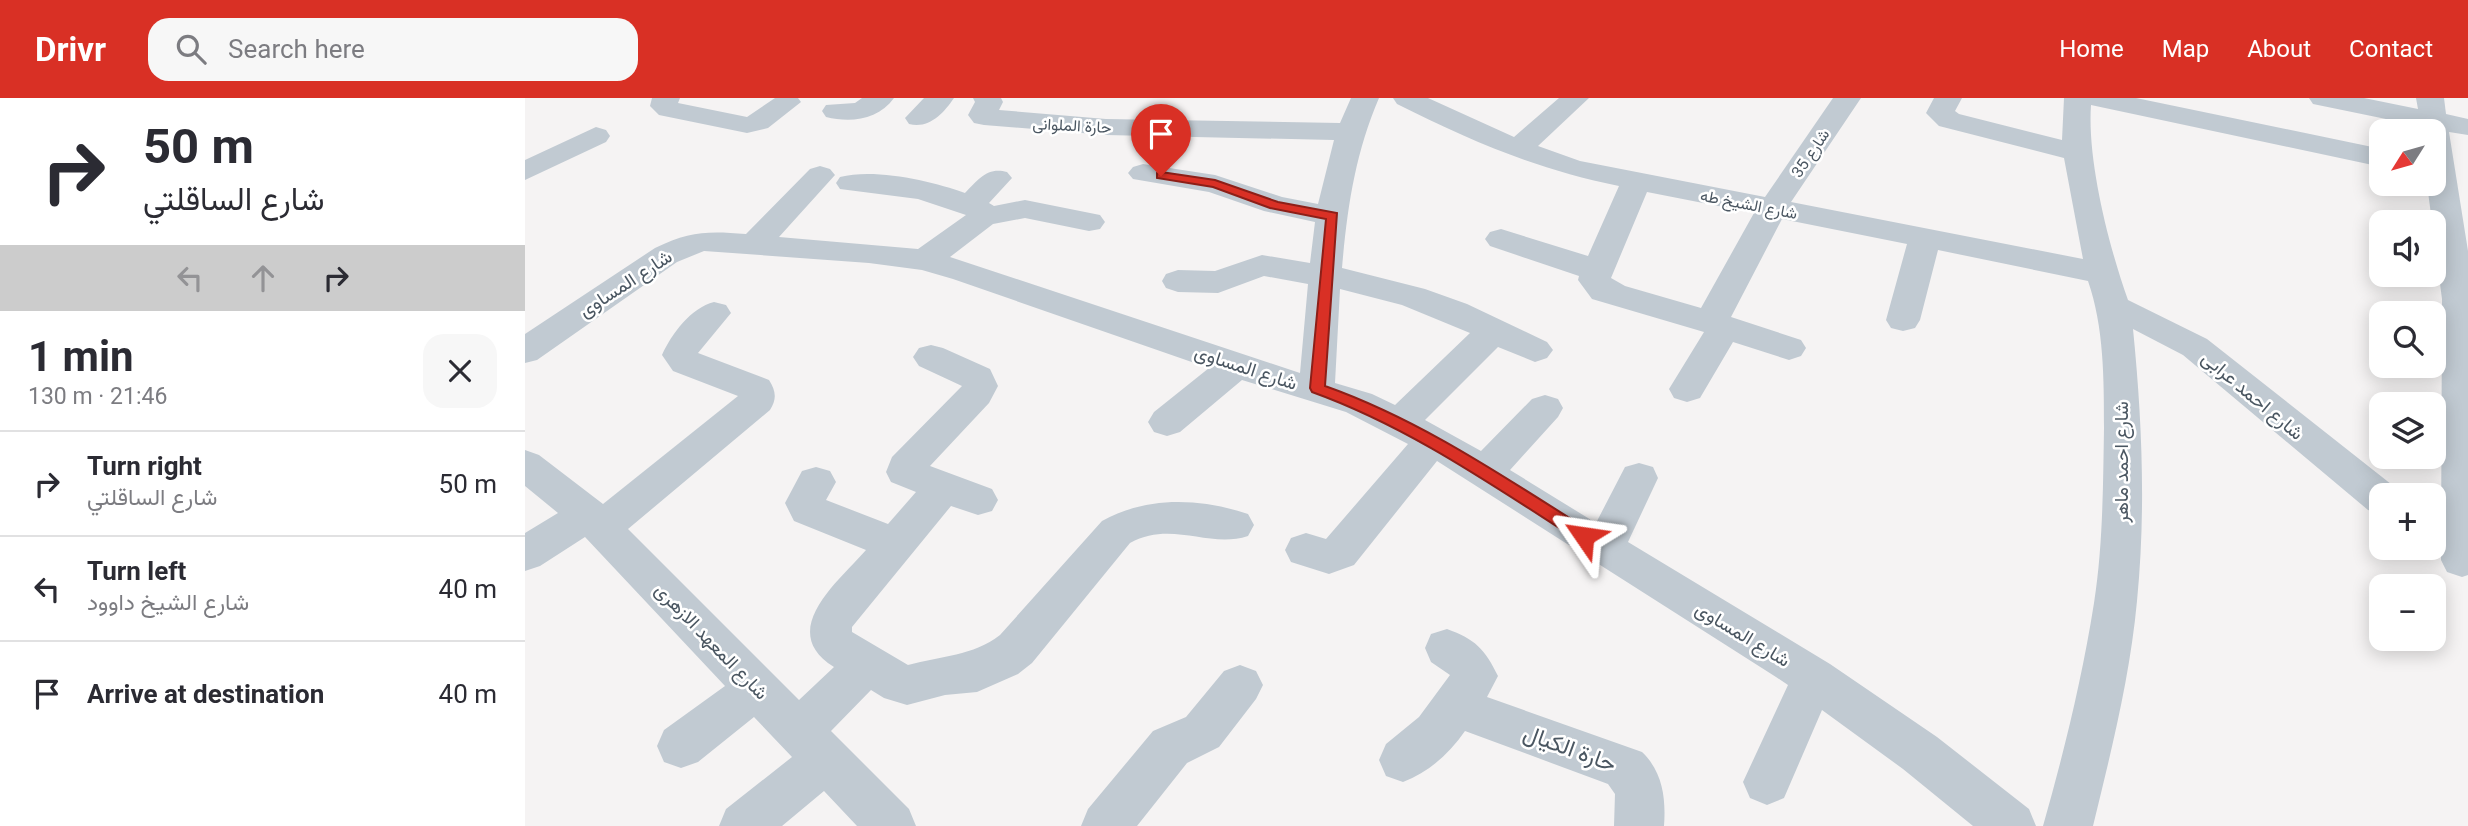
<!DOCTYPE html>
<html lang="en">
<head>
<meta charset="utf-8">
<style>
	:root { --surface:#fff; --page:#f7f7f7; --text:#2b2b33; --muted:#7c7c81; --line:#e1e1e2; --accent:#d93025 }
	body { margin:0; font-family:Roboto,Vazirmatn,sans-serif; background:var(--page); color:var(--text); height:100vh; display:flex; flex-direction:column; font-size:26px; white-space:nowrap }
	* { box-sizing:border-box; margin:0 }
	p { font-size:23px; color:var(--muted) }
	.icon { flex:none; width:38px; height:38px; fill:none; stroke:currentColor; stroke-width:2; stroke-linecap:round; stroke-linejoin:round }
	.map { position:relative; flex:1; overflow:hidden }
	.sheet { display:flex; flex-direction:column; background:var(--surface); width:525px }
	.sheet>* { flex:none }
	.banner { background:#fff; color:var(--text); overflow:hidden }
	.needle { width:46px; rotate:233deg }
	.buttons { position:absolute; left:1844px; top:21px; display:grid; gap:14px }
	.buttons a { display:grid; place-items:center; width:77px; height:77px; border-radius:14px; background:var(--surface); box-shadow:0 4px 18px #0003; font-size:35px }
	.pin { position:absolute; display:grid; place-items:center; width:60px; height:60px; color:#fff; margin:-72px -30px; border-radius:50% 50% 50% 0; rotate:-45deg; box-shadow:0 0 7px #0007 }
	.pin .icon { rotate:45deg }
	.me { position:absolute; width:77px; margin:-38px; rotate:302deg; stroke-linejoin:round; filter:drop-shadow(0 0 5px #0008) }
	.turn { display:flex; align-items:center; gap:24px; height:147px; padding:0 28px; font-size:32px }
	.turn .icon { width:91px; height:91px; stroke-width:2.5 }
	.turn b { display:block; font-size:49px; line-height:60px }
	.lanes { display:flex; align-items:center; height:66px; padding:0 28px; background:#0003; justify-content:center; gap:35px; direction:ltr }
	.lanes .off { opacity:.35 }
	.round { display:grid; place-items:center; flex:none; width:74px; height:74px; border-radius:21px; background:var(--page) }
	.summary { display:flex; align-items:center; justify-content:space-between; height:119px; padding:0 28px }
	h1 { font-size:42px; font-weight:700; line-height:52px }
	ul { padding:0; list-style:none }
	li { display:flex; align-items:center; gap:21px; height:105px; padding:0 28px; border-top:2px solid var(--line) }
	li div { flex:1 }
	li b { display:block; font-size:26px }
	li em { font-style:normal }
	header { display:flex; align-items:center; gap:42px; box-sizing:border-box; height:98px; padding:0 35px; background:var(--accent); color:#fff }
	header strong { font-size:33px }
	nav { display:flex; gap:38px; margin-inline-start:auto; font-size:24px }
	.search { width:490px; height:63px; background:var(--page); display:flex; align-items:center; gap:18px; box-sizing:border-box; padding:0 24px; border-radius:21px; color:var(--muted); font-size:26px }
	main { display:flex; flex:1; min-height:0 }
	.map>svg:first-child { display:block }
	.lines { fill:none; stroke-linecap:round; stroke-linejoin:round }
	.minor { fill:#c1cad2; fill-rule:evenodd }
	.route { fill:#d93025; stroke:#8d1f18; stroke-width:2 }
	.labels { text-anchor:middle; stroke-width:5; stroke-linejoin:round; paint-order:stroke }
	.far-street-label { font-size:16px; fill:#4a5661; stroke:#fff }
	.street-label { font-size:19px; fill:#4a5661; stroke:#fff }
	.near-street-label { font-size:23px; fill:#4a5661; stroke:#fff }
</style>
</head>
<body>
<header>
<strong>Drivr</strong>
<div class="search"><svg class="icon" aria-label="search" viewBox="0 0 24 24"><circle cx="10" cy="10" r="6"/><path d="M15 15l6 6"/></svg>Search here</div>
<nav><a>Home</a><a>Map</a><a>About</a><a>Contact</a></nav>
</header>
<main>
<section class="sheet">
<div class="banner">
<div class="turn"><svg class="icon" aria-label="right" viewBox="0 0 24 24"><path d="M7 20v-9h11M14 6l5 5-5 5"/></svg><div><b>50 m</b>شارع الساقلتي</div></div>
<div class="lanes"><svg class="icon off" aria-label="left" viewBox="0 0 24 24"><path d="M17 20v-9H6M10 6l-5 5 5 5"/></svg><svg class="icon off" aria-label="ahead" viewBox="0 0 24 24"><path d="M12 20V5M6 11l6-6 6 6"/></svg><svg class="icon" aria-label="right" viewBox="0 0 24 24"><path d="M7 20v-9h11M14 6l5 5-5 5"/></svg></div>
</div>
<div class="summary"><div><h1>1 min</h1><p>130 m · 21:46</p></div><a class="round"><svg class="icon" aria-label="close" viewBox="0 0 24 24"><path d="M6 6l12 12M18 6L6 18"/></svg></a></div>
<ul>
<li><svg class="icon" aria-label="right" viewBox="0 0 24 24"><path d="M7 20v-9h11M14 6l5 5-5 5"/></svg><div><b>Turn right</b><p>شارع الساقلتي</p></div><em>50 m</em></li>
<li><svg class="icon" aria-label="left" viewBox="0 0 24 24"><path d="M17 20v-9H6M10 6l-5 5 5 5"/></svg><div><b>Turn left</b><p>شارع الشيخ داوود</p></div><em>40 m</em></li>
<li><svg class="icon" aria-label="arrive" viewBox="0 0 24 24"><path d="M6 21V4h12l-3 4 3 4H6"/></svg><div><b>Arrive at destination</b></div><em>40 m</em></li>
</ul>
</section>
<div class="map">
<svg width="1943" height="728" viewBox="0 0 1943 728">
	<rect width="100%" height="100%" fill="#f5f3f3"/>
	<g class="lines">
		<path class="minor" d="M 127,0 L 155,0 L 153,5 L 222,19 L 250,0 L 273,0 L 276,4 L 243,30 L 222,35 L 134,17 L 125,8 Z
			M 337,0 L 369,0 C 353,22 326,25 301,19 L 297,13 L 301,7 L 330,5 Z
			M 399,0 L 429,0 C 418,16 404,31 384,26 L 380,20 Z
			M 448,0 L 476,0 L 478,4 L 474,12 L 581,21 L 815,25 L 826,0 L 854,0 C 830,56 822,111 817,170 L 900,191 L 942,206 L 1022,244 L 1028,252 L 1022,260 L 1010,264 L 973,249 L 900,322 L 956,353 L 1007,301 L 1020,297 L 1033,301 L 1038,310 L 1033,319 L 985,372 L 1071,425 L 1100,369 L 1114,365 L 1128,369 L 1133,380 L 1103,444 L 1305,566 L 1412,639 L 1504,711 L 1511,728 L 1448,728 L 1378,671 L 1297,612 L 1259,700 L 1242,707 L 1225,700 L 1218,684 L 1263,587 L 1251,579 L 912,363 L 829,467 L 804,476 L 766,464 L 760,452 L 766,440 L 781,435 L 801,441 L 883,346 L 821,314 L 717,282 L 655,334 L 642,338 L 629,334 L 623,324 L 629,314 L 684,270 L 428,181 L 397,172 L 344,165 L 179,153 L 152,164 L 12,262 L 0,265 L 0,236 L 130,150 C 165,133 183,133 221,136 L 285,71 L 295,68 L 305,71 L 310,77 L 254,139 L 393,151 L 441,117 L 393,101 L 315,91 L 311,85 L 315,79 C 350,70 407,83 440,95 C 454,81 462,69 482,74 L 487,80 L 464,105 L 469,108 L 500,102 L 575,117 L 580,124 L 575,131 L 564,133 L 500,120 L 468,126 L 425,159 L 775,275 L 783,186 L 739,178 L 693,195 L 653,194 L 641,190 L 637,183 L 641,176 L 653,172 L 690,173 L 737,157 L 785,165 L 790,124 L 739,113 L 684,94 L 608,81 L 603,75 L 608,69 L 618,66 L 690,77 L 757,99 L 793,106 L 809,42 L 581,37 L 459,27 L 449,25 L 443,17 L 450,4 ZM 815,191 L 877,207 L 945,235 L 870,307 L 847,296 L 810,285 Z
			M 868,0 L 903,0 L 989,39 L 1034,0 L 1064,0 L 1013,48 L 1055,63 L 1240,99 L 1308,0 L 1336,0 L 1266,104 L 1558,161 L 1539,60 L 1414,28 L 1401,15 L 1409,0 L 1437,0 L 1430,13 L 1434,16 L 1537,42 L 1539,0 L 1611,0 L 1857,51 L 1857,69 L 1566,7 C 1562,63 1584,149 1603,202 L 1682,241 L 1871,390 L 1875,397 L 1857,397 L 1857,416 L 1843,412 L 1658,257 L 1608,231 C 1617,321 1621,412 1612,503 C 1605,579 1586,654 1568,728 L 1518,728 C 1539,654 1557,581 1569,505 C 1578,448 1578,388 1579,330 C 1579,281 1579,229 1563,183 L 1413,152 L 1395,222 L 1390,230 L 1378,233 L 1366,230 L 1361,222 L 1382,146 L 1257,121 L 1206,219 L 1276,242 L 1281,250 L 1276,258 L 1264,262 L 1208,244 L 1175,300 L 1162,304 L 1149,300 L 1144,291 L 1179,234 L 1067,201 L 1053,182 L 1054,178 L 965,148 L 960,141 L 965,134 L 976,131 L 1063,158 L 1094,88 C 1011,71 948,44 872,6 ZM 1122,94 L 1229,115 L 1176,210 L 1100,188 L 1086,180 Z
			M 1784,0 L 1839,0 L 1893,11 L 1891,0 L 1919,0 L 1921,16 L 1943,21 L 1943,37 L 1924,34 L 1943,153 L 1943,477 L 1937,479 L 1922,474 L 1916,462 L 1917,201 L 1902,86 L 1909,86 L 1909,33 L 1896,33 L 1895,28 L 1788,6 Z
			M 71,29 L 81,32 L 85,38 L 81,44 L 0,82 L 0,62 Z
			M 189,204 L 201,207 L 206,215 L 173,255 L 244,282 C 251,293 252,301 245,312 L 103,431 L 274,602 L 309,569 C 251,533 313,484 341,452 L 269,423 L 260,405 L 277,373 L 291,369 L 305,373 L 311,384 L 301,402 L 363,426 L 391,394 L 366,384 L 361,374 L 367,359 L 437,288 L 394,268 L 388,259 L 394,250 L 406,247 L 418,250 L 465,271 L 473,288 L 464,305 L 405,368 L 467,391 L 473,402 L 467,413 L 453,417 L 426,408 L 327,529 L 327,534 L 383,567 C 416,558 448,558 475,537 L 577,423 C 622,398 675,400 723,416 L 729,427 L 723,438 C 684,451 647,422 605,445 L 507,565 L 493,576 L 452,594 L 420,597 L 382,607 L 359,600 L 346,592 L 306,633 L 384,711 L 391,728 L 332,728 L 299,693 L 257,728 L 194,728 L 201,711 L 267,659 L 229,619 L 173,664 L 156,670 L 139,664 L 132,648 L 139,632 L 200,588 L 60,439 L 15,468 L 0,473 L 0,435 L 33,415 L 0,388 L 0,352 L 14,357 L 78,406 L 213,298 L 148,273 L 137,257 C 147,235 166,210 189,204 Z
			M 922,531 C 950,541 960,551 973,578 L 962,599 L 1117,654 C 1138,674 1141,701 1139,728 L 1089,728 L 1090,696 L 1083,686 L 940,633 C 924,656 904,674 878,684 L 861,678 L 854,662 L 861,646 L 894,619 L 925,577 L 906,564 L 900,550 L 906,536 Z
			M 715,567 L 731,573 L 738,587 L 731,601 L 694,649 L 662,665 L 612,728 L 556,728 L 563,711 L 628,633 L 661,619 L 699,573 Z"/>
	</g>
	<path class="route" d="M 636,74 L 690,82 L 753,104 L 812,115 L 800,288 C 896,322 979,379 1065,433 L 1067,438 L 1065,442 L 1053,442 C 967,387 884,329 787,294 L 785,290 L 801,121 L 745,110 L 688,89 L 632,80 L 632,75 Z"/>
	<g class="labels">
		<g class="far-street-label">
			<text transform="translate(547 27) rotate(3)" y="6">حارة الملوانى</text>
			<text transform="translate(1285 55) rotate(-56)" y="6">شارع 35</text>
			<text transform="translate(1224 106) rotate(11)" y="6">شارع الشيخ طه</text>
		</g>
		<g class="street-label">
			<text transform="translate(100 185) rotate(-33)" y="7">شارع المساوى</text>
			<text transform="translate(721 269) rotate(18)" y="7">شارع المساوى</text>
			<text transform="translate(1728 297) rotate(40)" y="7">شارع احمد عرابى</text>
			<text transform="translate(1596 364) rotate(-90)" y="7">شارع احمد ماهر</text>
			<text transform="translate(1218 536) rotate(31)" y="7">شارع المساوى</text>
			<text transform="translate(187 543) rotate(46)" y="7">شارع المعهد الازهرى</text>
		</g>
		<g class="near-street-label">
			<text transform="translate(1045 650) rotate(20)" y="8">حارة الكيال</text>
		</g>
	</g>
</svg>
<div class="buttons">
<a><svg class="needle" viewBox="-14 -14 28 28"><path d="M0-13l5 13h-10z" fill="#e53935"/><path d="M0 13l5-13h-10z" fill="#7c7c81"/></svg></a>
<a><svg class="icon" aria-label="sound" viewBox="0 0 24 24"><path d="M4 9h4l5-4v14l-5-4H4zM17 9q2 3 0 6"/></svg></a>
<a><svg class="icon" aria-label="search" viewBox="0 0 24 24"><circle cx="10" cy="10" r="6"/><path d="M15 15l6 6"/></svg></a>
<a><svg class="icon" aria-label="layers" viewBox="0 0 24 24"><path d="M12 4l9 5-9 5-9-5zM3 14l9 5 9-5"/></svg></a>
<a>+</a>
<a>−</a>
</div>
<div class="pin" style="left:636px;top:78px;background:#d93025"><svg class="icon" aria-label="arrive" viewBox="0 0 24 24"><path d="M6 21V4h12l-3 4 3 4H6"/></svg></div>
<svg class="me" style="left:1059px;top:438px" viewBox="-20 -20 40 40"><path d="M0-17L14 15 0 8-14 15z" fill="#d93025" stroke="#fff" stroke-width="4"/></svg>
</div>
</main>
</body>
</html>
